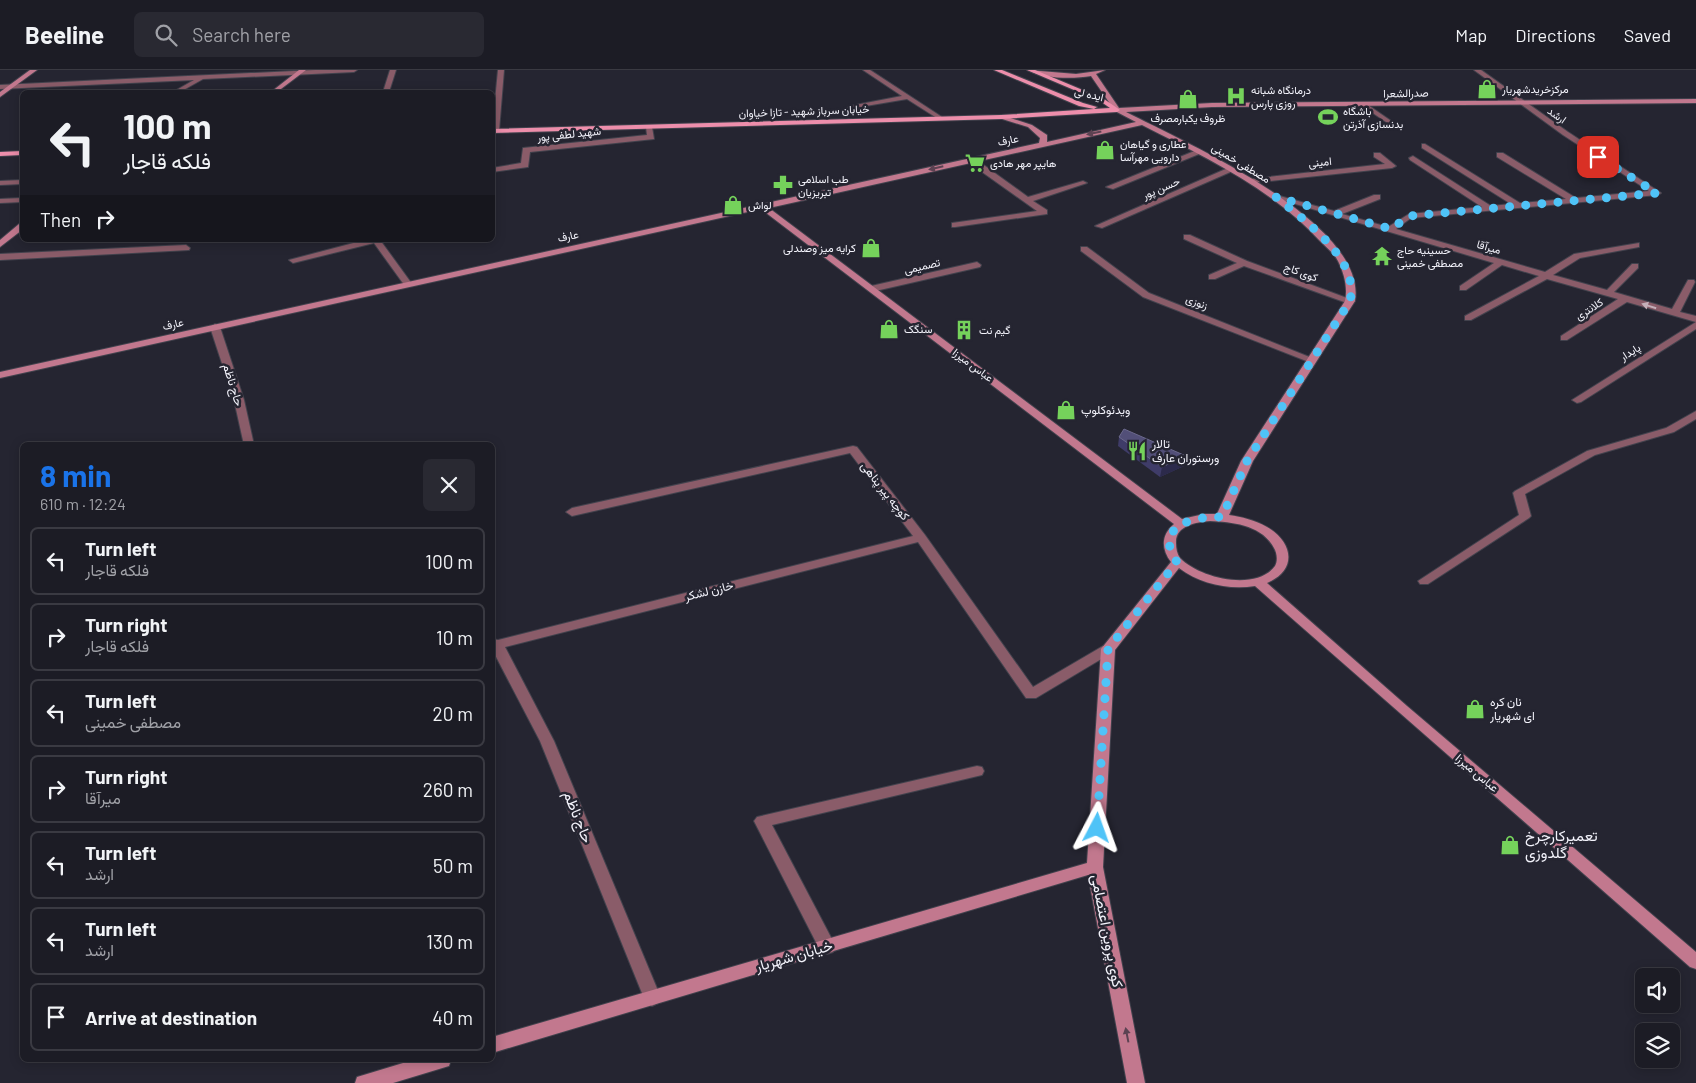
<!DOCTYPE html>
<html lang="en">
<head>
<meta charset="utf-8">
<style>
	:root { --surface:#1c1c25; --page:#292932; --text:#f1f3f6; --muted:#a0a1a7; --line:#3a3a42; --accent:#1a73e8 }
	body { margin:0; font-family:Barlow,Vazirmatn,sans-serif; background:var(--page); color:var(--text); height:100vh; display:flex; flex-direction:column; font-size:19px; white-space:nowrap }
	* { box-sizing:border-box; margin:0 }
	p { font-size:16px; color:var(--muted) }
	.icon { flex:none; width:28px; height:28px; fill:none; stroke:currentColor; stroke-width:2; stroke-linecap:round; stroke-linejoin:round }
	.map { position:relative; flex:1; overflow:hidden }
	.sheet { position:absolute; left:20px; top:372px; width:475px; height:620px; display:flex; flex-direction:column; background:var(--surface); border-radius:8px; box-shadow:0 2px 12px #0003,0 0 0 1px var(--line) }
	.sheet>* { flex:none }
	.hud { position:absolute; left:20px; top:20px; width:475px; height:152px; border-radius:8px; box-shadow:0 2px 12px #0003,0 0 0 1px var(--line); background:#1c1c25; color:var(--text); overflow:hidden }
	.fabs { position:absolute; left:1635px; top:898px; display:grid; gap:10px }
	.fabs a { display:grid; place-items:center; width:45px; height:45px; border-radius:8px; background:var(--surface); box-shadow:0 2px 12px #0003,0 0 0 1px var(--line); font-size:25px }
	.pin { position:absolute; display:grid; place-items:center; width:42px; height:42px; color:#fff; margin:-21px; border-radius:10px; box-shadow:0 2px 8px #0006 }
	.me { position:absolute; width:55px; margin:-28px; rotate:4deg; stroke-linejoin:round; filter:drop-shadow(0 0 4px #0008) }
	.turn { display:flex; align-items:center; gap:18px; height:105px; padding:0 20px; font-size:22px }
	.turn .icon { width:65px; height:65px; stroke-width:2.5 }
	.turn b { display:block; font-size:35px; line-height:42px }
	.then { display:flex; align-items:center; height:48px; padding:0 20px; background:#0003; gap:10px; font-size:19px }
	.round { display:grid; place-items:center; flex:none; width:52px; height:52px; border-radius:8px; background:var(--page) }
	.head { display:flex; align-items:center; justify-content:space-between; height:85px; padding:0 20px }
	h1 { font-size:30px; font-weight:700; line-height:38px; color:var(--accent) }
	ul { padding:0; list-style:none }
	li { display:flex; align-items:center; gap:15px; height:68px; margin:0 10px 8px; padding:0 10px; border:2px solid var(--line); border-radius:8px }
	li div { flex:1 }
	li b { display:block; font-size:19px }
	li em { font-style:normal }
	header { display:flex; align-items:center; gap:30px; box-sizing:border-box; height:70px; padding:0 25px; background:var(--surface); border-bottom:1px solid var(--line) }
	header strong { font-size:24px }
	nav { display:flex; gap:28px; margin-inline-start:auto; font-size:18px }
	.search { width:350px; height:45px; background:var(--page); display:flex; align-items:center; gap:12px; box-sizing:border-box; padding:0 18px; border-radius:8px; color:var(--muted); font-size:19px }
	.map>svg:first-child { display:block }
	.lines { fill:none; stroke-linecap:round; stroke-linejoin:round }
	.street-casing { stroke:#42424d; stroke-width:2 }
	.secondary-casing { stroke:#42424d; stroke-width:2 }
	.primary-casing { stroke:#42424d; stroke-width:2 }
	.street { fill:#8a5c69; fill-rule:evenodd }
	.secondary { fill:#c2788e; fill-rule:evenodd }
	.primary { fill:#ed8eab; fill-rule:evenodd }
	.wall { fill:#3f3c68 }
	.shaded-wall { fill:#2c2a4b }
	.building { fill:#524f78; stroke:#6b698c }
	.oneway { fill:#5c4252 }
	.oneway2 { fill:#c4afb9 }
	.route { stroke:#4fc3f7; stroke-width:9; stroke-dasharray:0 16.2 }
	.labels { text-anchor:middle; stroke-width:5; stroke-linejoin:round; paint-order:stroke }
	.far-poi-label { font-size:11px; fill:#f3f3fb; stroke:#252531; text-anchor:start }
	.far-street-label { font-size:11px; fill:#f3f3fb; stroke:#252531 }
	.street-label { font-size:12px; fill:#f3f3fb; stroke:#252531 }
	.poi-label { font-size:12px; fill:#f3f3fb; stroke:#252531; text-anchor:start }
	.near-street-label { font-size:15px; fill:#f3f3fb; stroke:#252531 }
	.near-poi-label { font-size:15px; fill:#f3f3fb; stroke:#252531; text-anchor:start }
</style>
</head>
<body>
<header>
<strong>Beeline</strong>
<div class="search"><svg class="icon" aria-label="search" viewBox="0 0 24 24"><circle cx="10" cy="10" r="6"/><path d="M15 15l6 6"/></svg>Search here</div>
<nav><a>Map</a><a>Directions</a><a>Saved</a></nav>
</header>
<div class="map">
<svg width="1696" height="1013" viewBox="0 0 1696 1013">
	<rect width="100%" height="100%" fill="#252531"/>
	<g class="lines">
		<defs>
			<path id="street" d="M 315,0 L 357,0 L 354,2 L 203,9 L 180,22 L 173,22 L 194,10 L 0,19 L 0,15 Z
				M 390,0 L 396,0 L 389,22 L 383,22 Z
				M 498,0 L 504,0 L 499,61 L 495,63 L 492,62 Z
				M 863,0 L 870,0 L 945,49 L 940,50 L 907,29 L 848,39 L 847,38 L 850,36 L 902,26 Z
				M 1474,0 L 1481,0 L 1568,62 L 1661,123 L 1657,125 L 1411,148 L 1396,159 L 1545,202 L 1574,184 L 1639,173 L 1639,177 L 1580,188 L 1553,205 L 1607,220 L 1632,194 L 1638,194 L 1638,198 L 1614,222 L 1672,239 L 1688,210 L 1694,210 L 1695,212 L 1680,242 L 1696,246 L 1696,252 L 1627,232 L 1567,270 L 1561,270 L 1561,266 L 1618,229 L 1547,209 L 1471,250 L 1465,250 L 1465,246 L 1539,206 L 1502,195 L 1466,220 L 1460,220 L 1460,216 L 1494,193 L 1272,127 L 1276,125 L 1334,141 L 1374,125 L 1380,125 L 1380,129 L 1342,144 L 1388,157 L 1409,144 L 1482,137 L 1410,90 L 1409,88 L 1413,86 L 1491,136 L 1511,134 L 1422,78 L 1422,74 L 1425,74 L 1520,133 L 1566,129 L 1497,87 L 1497,83 L 1503,83 L 1576,128 L 1649,121 L 1563,65 Z
				M 1361,33 L 1365,33 L 1397,55 L 1392,56 L 1361,35 Z
				M 649,55 L 652,57 L 654,69 L 530,82 L 528,97 L 492,102 L 492,98 L 521,93 L 523,78 L 647,65 L 646,57 Z
				M 1197,80 L 1204,82 L 1113,119 L 1106,117 Z
				M 1374,83 L 1380,83 L 1396,96 L 1392,98 L 1251,113 L 1247,111 L 1251,109 L 1385,94 L 1374,87 Z
				M 968,88 L 974,88 L 1028,127 L 1083,111 L 1087,113 L 1033,131 L 1047,140 L 1047,144 L 955,157 L 952,157 L 952,153 L 1037,141 L 968,92 Z
				M 1228,98 L 1235,100 L 1102,158 L 1095,156 Z
				M 22,110 L 22,114 L 0,115 L 0,111 Z
				M 22,128 L 22,132 L 0,133 L 0,129 Z
				M 1184,165 L 1190,165 L 1247,191 L 1355,231 L 1353,233 L 1347,233 L 1244,196 L 1215,209 L 1209,209 L 1209,205 L 1237,193 L 1184,169 Z
				M 365,170 L 380,170 L 412,214 L 411,216 L 405,216 L 374,173 L 293,193 L 289,190 Z
				M 186,175 L 190,178 L 189,180 L 0,190 L 0,184 Z
				M 1081,177 L 1087,177 L 1149,223 L 1317,290 L 1312,293 L 1309,292 L 1143,227 L 1081,181 Z
				M 977,192 L 981,195 L 980,197 L 871,222 L 867,219 L 871,216 Z
				M 1696,252 L 1696,259 L 1581,332 L 1577,333 L 1572,330 Z
				M 215,254 L 220,257 L 244,330 L 254,375 L 244,375 L 234,330 L 210,257 Z
				M 1696,341 L 1696,349 L 1674,362 L 1595,385 L 1525,424 L 1531,446 L 1529,448 L 1428,514 L 1420,514 L 1418,511 L 1519,445 L 1513,423 L 1515,421 L 1587,381 L 1666,358 Z
				M 853,376 L 857,377 L 925,465 L 1033,617 L 1103,576 L 1113,576 L 1115,579 L 1113,582 L 1036,628 L 1026,628 L 918,472 L 505,577 L 554,671 L 661,928 L 658,933 L 652,936 L 646,933 L 540,671 L 492,579 L 492,569 L 498,570 L 913,466 L 850,383 L 572,446 L 566,442 L 572,438 Z
				M 977,696 L 982,697 L 984,701 L 982,705 L 772,755 L 836,877 L 833,882 L 827,884 L 821,882 L 754,751 L 757,747 Z"/>
			<path id="secondary" d="M 30,0 L 37,0 L 0,27 L 0,22 Z
				M 299,0 L 306,0 L 277,22 L 271,22 Z
				M 1028,0 L 1076,4 L 1105,0 L 1096,4 L 1119,38 L 1212,33 L 1696,29 L 1696,33 L 1212,37 L 1126,42 C 1183,71 1368,153 1355,231 L 1253,391 L 1229,445 C 1242,447 1255,450 1267,457 C 1293,472 1298,500 1267,513 L 1407,636 L 1696,882 L 1696,899 L 1690,897 L 1255,516 C 1229,520 1200,514 1179,498 L 1115,580 L 1103,797 L 1145,1013 L 1127,1013 L 1088,805 L 492,983 L 492,967 L 1087,793 L 1101,579 L 1171,492 C 1161,479 1161,465 1174,454 L 761,139 L 0,308 L 0,302 L 1039,73 L 1040,68 L 1028,57 L 999,48 L 998,47 L 1001,45 L 1032,55 L 1047,65 L 1047,72 L 1136,52 L 1115,41 L 1091,6 C 1073,9 1044,9 1028,0 ZM 1142,55 C 1205,87 1271,118 1320,171 C 1326,177 1334,183 1338,191 C 1344,203 1348,218 1345,231 L 1241,391 L 1217,444 L 1204,444 L 1182,449 L 769,138 ZM 1210,451 C 1233,452 1262,455 1274,478 C 1277,483 1278,491 1275,496 C 1256,522 1199,508 1180,488 C 1177,484 1176,478 1176,473 C 1175,456 1196,452 1210,451 Z
				M 19,154 L 22,154 L 22,160 L 0,177 L 0,170 Z
				M 413,990 L 451,990 L 449,996 L 393,1013 L 355,1013 L 357,1007 Z"/>
			<path id="primary" d="M 994,0 L 1002,0 L 1083,33 L 1097,37 L 1094,39 L 1079,36 Z
				M 1027,0 L 1035,0 L 1104,29 L 1120,40 L 1117,42 L 1001,49 L 492,63 L 492,59 L 1001,45 L 1110,38 L 1100,31 Z
				M 22,81 L 22,85 L 0,86 L 0,82 Z"/>
		</defs>
		<use href="#street" class="street-casing"/>
		<use href="#secondary" class="secondary-casing"/>
		<use href="#primary" class="primary-casing"/>
		<use href="#street" class="street"/>
		<use href="#secondary" class="secondary"/>
		<use href="#primary" class="primary"/>
	</g>
	<path class="wall" d="M 1119,367 L 1186,386 L 1184,396 L 1160,407 L 1118,376 Z"/>
	<path class="shaded-wall" d="M 1186,386 L 1184,396 L 1160,407 L 1162,397 Z"/>
	<path class="building" d="M 1124,359 L 1186,386 L 1162,397 L 1119,367 Z"/>
	<defs><path id="oneway-solid" d="M-6-.8H1V-3.2L6.5 0L1 3.2V.8H-6Z" transform="scale(1.25)"/></defs>
	<g class="oneway">
		<use href="#oneway-solid" transform="translate(1094 63) rotate(168)"/>
		<use href="#oneway-solid" transform="translate(936 98) rotate(167)"/>
		<use href="#oneway-solid" transform="translate(1127 965) rotate(-101)"/>
	</g>
	<use class="oneway2" href="#oneway-solid" transform="translate(1649 236) rotate(-163)"/>
	<g class="lines">
		<path class="route" d="M 1097,758 L 1108,579 L 1177,492 C 1152,456 1194,446 1222,447 L 1247,391 L 1350,231 C 1360,189 1305,151 1276,127 L 1391,159 L 1409,146 L 1657,123 L 1598,87"/>
	</g>
	<defs>
		<symbol id="shop-bare" viewBox="-9 -9 18 18"><path d="M-5-2.5h2.3a2.7 3.5 0 0 1 5.4 0H5L5.5 6h-11ZM-1.5-2.5h3a1.5 2.3 0 0 0-3 0Z" fill="#75d25b" stroke="#252531" stroke-width="2.5" paint-order="stroke"/></symbol>
		<symbol id="hospital-bare" viewBox="-9 -9 18 18"><path d="M-5-5h3v3.5h4V-5h3V5h-3V1.5h-4V5h-3Z" fill="#75d25b" stroke="#252531" stroke-width="2.5" paint-order="stroke"/></symbol>
		<symbol id="stadium-bare" viewBox="-9 -9 18 18"><path d="M0-5a6.5 5 0 1 0 0 10a6.5 5 0 1 0 0-10ZM-3.5-1.8h7v3.6h-7Z" fill="#75d25b" stroke="#252531" stroke-width="2.5" paint-order="stroke"/></symbol>
		<symbol id="supermarket-bare" viewBox="-9 -9 18 18"><path d="M-6-5.5h2.5l.6 2H6L4.5 2H-2.5L-4.4-4H-6ZM-1.5 3.2a1.3 1.3 0 1 0 .1 0ZM3 3.2a1.3 1.3 0 1 0 .1 0Z" fill="#75d25b" stroke="#252531" stroke-width="2.5" paint-order="stroke"/></symbol>
		<symbol id="pharmacy-bare" viewBox="-9 -9 18 18"><path d="M-2-6h4v4h4v4h-4v4h-4v-4h-4v-4h4Z" fill="#75d25b" stroke="#252531" stroke-width="2.5" paint-order="stroke"/></symbol>
		<symbol id="temple-bare" viewBox="-9 -9 18 18"><path d="M0-6L5-2H3V0L6.5 2.5H4V6H1.5V3h-3V6H-4V2.5H-6.5L-3 0V-2H-5Z" fill="#75d25b" stroke="#252531" stroke-width="2.5" paint-order="stroke"/></symbol>
		<symbol id="building-bare" viewBox="-9 -9 18 18"><path d="M-4-6H4V6H1V3H-1V6H-4ZM-2.5-4.3h1.7v1.8h-1.7ZM.8-4.3h1.7v1.8H.8ZM-2.5-1h1.7V.8h-1.7ZM.8-1h1.7V.8H.8Z" fill="#75d25b" stroke="#252531" stroke-width="2.5" paint-order="stroke"/></symbol>
		<symbol id="restaurant-bare" viewBox="-9 -9 18 18"><path d="M-5-6h1v4h1v-4h1v4h1v-4h1v5L-1.5 .5V6h-2V.5L-5-1ZM5-6V6H3V1.5H1.5Q1.5-4 5-6Z" fill="#75d25b" stroke="#252531" stroke-width="2.5" paint-order="stroke"/></symbol>
	</defs>
	<g fill-rule="evenodd">
		<use href="#shop-bare" x="1473" y="5" width="28" height="28"/>
		<use href="#hospital-bare" x="1222" y="12" width="28" height="28"/>
		<use href="#shop-bare" x="1174" y="15" width="28" height="28"/>
		<use href="#stadium-bare" x="1314" y="33" width="28" height="28"/>
		<use href="#shop-bare" x="1091" y="66" width="28" height="28"/>
		<use href="#supermarket-bare" x="961" y="79" width="28" height="28"/>
		<use href="#pharmacy-bare" x="769" y="101" width="28" height="28"/>
		<use href="#shop-bare" x="719" y="121" width="28" height="28"/>
		<use href="#shop-bare" x="857" y="164" width="28" height="28"/>
		<use href="#temple-bare" x="1368" y="172" width="28" height="28"/>
		<use href="#shop-bare" x="875" y="245" width="28" height="28"/>
		<use href="#building-bare" x="950" y="246" width="28" height="28"/>
		<use href="#shop-bare" x="1052" y="326" width="28" height="28"/>
		<use href="#restaurant-bare" x="1123" y="367" width="28" height="28"/>
		<use href="#shop-bare" x="1461" y="625" width="28" height="28"/>
		<use href="#shop-bare" x="1496" y="761" width="28" height="28"/>
	</g>
	<g class="labels">
		<g class="far-poi-label">
			<text x="1502" y="23">مرکزخریدشهریار</text>
			<text x="1251" y="24">درمانگاه شبانه<tspan x="1251" dy="13">روزی پارس</tspan></text>
			<text x="1343" y="45">باشگاه<tspan x="1343" dy="13">بدنسازی آذرتن</tspan></text>
			<text x="1188" y="52" text-anchor="middle">ظروف یکبارمصرف</text>
			<text x="1120" y="78">عطاری و گیاهان<tspan x="1120" dy="13">دارویی مهرآسا</tspan></text>
			<text x="990" y="97">هایپر مهر هادی</text>
			<text x="798" y="113">طب اسلامی<tspan x="798" dy="13">تبریزیان</tspan></text>
			<text x="748" y="139">لواش</text>
			<text x="856" y="182" text-anchor="end">کرایه میز وصندلی</text>
			<text x="1397" y="184">حسینیه حاج<tspan x="1397" dy="13">مصطفی خمینی</tspan></text>
			<text x="904" y="263">سنگک</text>
			<text x="979" y="264">گیم نت</text>
		</g>
		<g class="far-street-label">
			<text transform="translate(1406 23) rotate(-1)" y="4">صدرالشعرا</text>
			<text transform="translate(1089 24) rotate(13)" y="4">ایده لى</text>
			<text transform="translate(804 41) rotate(-2)" y="4">خیابان سرباز شهید - تازا خیاوان</text>
			<text transform="translate(1557 45) rotate(35)" y="4">ارشد</text>
			<text transform="translate(569 64) rotate(-6)" y="4">شهید لطفی پور</text>
			<text transform="translate(1008 70) rotate(-12)" y="4">عارف</text>
			<text transform="translate(1320 92) rotate(-6)" y="4">امینی</text>
			<text transform="translate(1241 93) rotate(31)" y="4">مصطفی خمینی</text>
			<text transform="translate(1161 118) rotate(-23)" y="4">حسن پور</text>
			<text transform="translate(568 166) rotate(-12)" y="4">عارف</text>
			<text transform="translate(1489 177) rotate(16)" y="4">میرآقا</text>
			<text transform="translate(922 196) rotate(-13)" y="4">تصمیمی</text>
			<text transform="translate(1301 202) rotate(20)" y="4">کوی کاج</text>
			<text transform="translate(1197 232) rotate(21)" y="4">زنوزی</text>
			<text transform="translate(1589 239) rotate(-32)" y="4">کلانتری</text>
			<text transform="translate(173 254) rotate(-13)" y="4">عارف</text>
			<text transform="translate(1630 282) rotate(-32)" y="4">پایدار</text>
			<text transform="translate(973 295) rotate(37)" y="4">عباس میرزا</text>
		</g>
		<g class="street-label">
			<text transform="translate(233 315) rotate(73)" y="4">حاج ناظم</text>
			<text transform="translate(885 421) rotate(52)" y="4">کوچه پیر پناهی</text>
			<text transform="translate(709 521) rotate(-14)" y="4">خازن لشکر</text>
			<text transform="translate(1477 703) rotate(40)" y="4">عباس میرزا</text>
		</g>
		<g class="poi-label">
			<text x="1081" y="344">ویدئوکلوپ</text>
			<text x="1152" y="378">تالار<tspan x="1152" dy="14">ورستوران عارف</tspan></text>
			<text x="1490" y="636">نان کره<tspan x="1490" dy="14">ای شهریار</tspan></text>
		</g>
		<g class="near-street-label">
			<text transform="translate(578 747) rotate(68)" y="5">حاج ناظم</text>
			<text transform="translate(1107 861) rotate(79)" y="5">کوی پروین اعتصامی</text>
			<text transform="translate(794 886) rotate(-16)" y="5">خیابان شهریار</text>
		</g>
		<g class="near-poi-label">
			<text x="1525" y="771">تعمیرکارچرخ<tspan x="1525" dy="17">گلدوزی</tspan></text>
		</g>
	</g>
</svg>
<div class="fabs">
<a><svg class="icon" aria-label="sound" viewBox="0 0 24 24"><path d="M4 9h4l5-4v14l-5-4H4zM17 9q2 3 0 6"/></svg></a>
<a><svg class="icon" aria-label="layers" viewBox="0 0 24 24"><path d="M12 4l9 5-9 5-9-5zM3 14l9 5 9-5"/></svg></a>
</div>
<div class="pin" style="left:1598px;top:87px;background:#d93025"><svg class="icon" aria-label="arrive" viewBox="0 0 24 24"><path d="M6 21V4h12l-3 4 3 4H6"/></svg></div>
<svg class="me" style="left:1097px;top:758px" viewBox="-20 -20 40 40"><path d="M0-17L14 15 0 8-14 15z" fill="#4fc3f7" stroke="#fff" stroke-width="4"/></svg>
<div class="hud">
<div class="turn"><svg class="icon" aria-label="left" viewBox="0 0 24 24"><path d="M17 20v-9H6M10 6l-5 5 5 5"/></svg><div><b>100 m</b>فلکه قاجار</div></div>
<div class="then">Then<svg class="icon" aria-label="right" viewBox="0 0 24 24"><path d="M7 20v-9h11M14 6l5 5-5 5"/></svg></div>
</div>
<section class="sheet">
<div class="head"><div><h1>8 min</h1><p>610 m · 12:24</p></div><a class="round"><svg class="icon" aria-label="close" viewBox="0 0 24 24"><path d="M6 6l12 12M18 6L6 18"/></svg></a></div>
<ul>
<li><svg class="icon" aria-label="left" viewBox="0 0 24 24"><path d="M17 20v-9H6M10 6l-5 5 5 5"/></svg><div><b>Turn left</b><p>فلکه قاجار</p></div><em>100 m</em></li>
<li><svg class="icon" aria-label="right" viewBox="0 0 24 24"><path d="M7 20v-9h11M14 6l5 5-5 5"/></svg><div><b>Turn right</b><p>فلکه قاجار</p></div><em>10 m</em></li>
<li><svg class="icon" aria-label="left" viewBox="0 0 24 24"><path d="M17 20v-9H6M10 6l-5 5 5 5"/></svg><div><b>Turn left</b><p>مصطفی خمینی</p></div><em>20 m</em></li>
<li><svg class="icon" aria-label="right" viewBox="0 0 24 24"><path d="M7 20v-9h11M14 6l5 5-5 5"/></svg><div><b>Turn right</b><p>میرآقا</p></div><em>260 m</em></li>
<li><svg class="icon" aria-label="left" viewBox="0 0 24 24"><path d="M17 20v-9H6M10 6l-5 5 5 5"/></svg><div><b>Turn left</b><p>ارشد</p></div><em>50 m</em></li>
<li><svg class="icon" aria-label="left" viewBox="0 0 24 24"><path d="M17 20v-9H6M10 6l-5 5 5 5"/></svg><div><b>Turn left</b><p>ارشد</p></div><em>130 m</em></li>
<li><svg class="icon" aria-label="arrive" viewBox="0 0 24 24"><path d="M6 21V4h12l-3 4 3 4H6"/></svg><div><b>Arrive at destination</b></div><em>40 m</em></li>
</ul>
</section>
</div>
</body>
</html>
